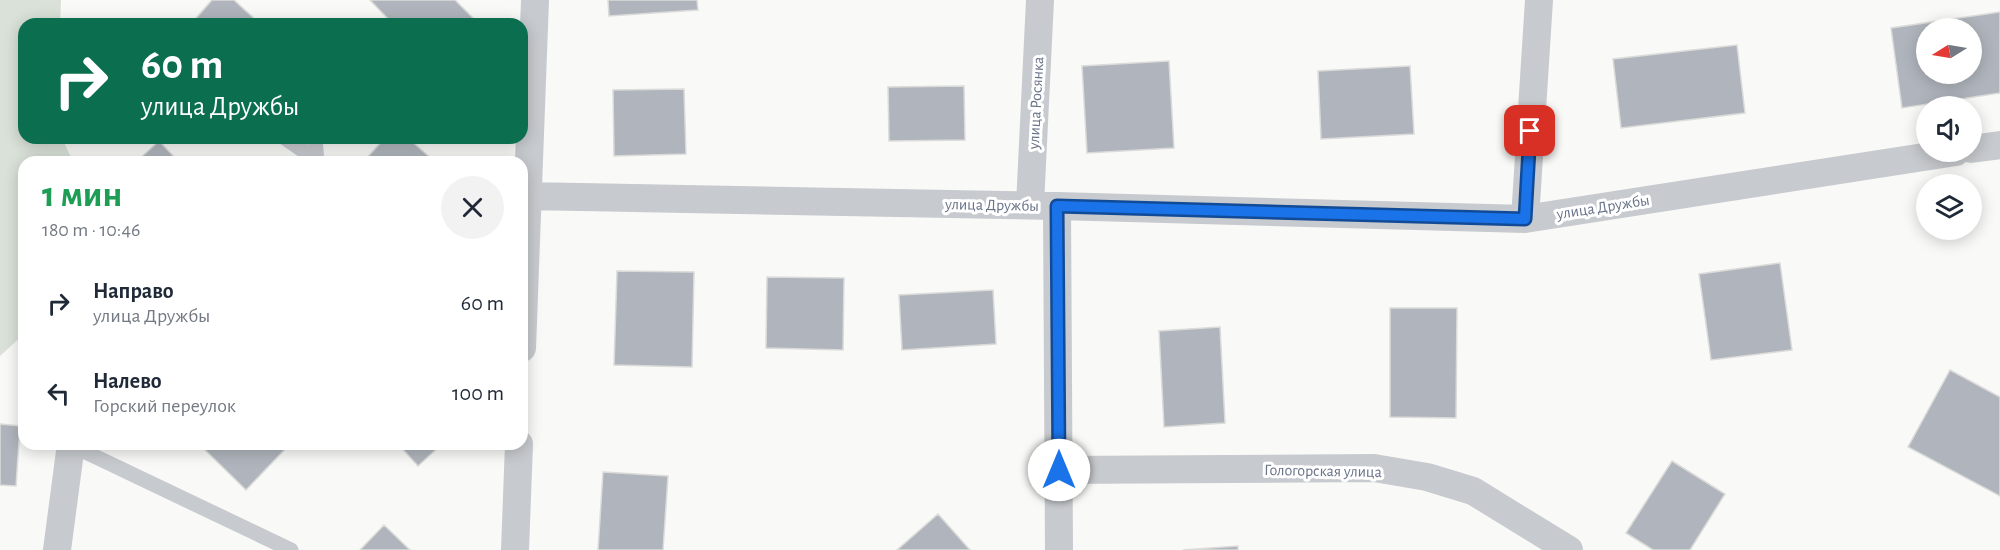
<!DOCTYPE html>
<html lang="ru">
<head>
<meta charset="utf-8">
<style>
	:root { --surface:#fff; --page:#f2f2f3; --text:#1f2937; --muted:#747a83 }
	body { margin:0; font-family:"Alegreya Sans",sans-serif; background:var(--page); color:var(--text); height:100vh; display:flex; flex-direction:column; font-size:22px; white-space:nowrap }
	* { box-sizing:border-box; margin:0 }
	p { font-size:20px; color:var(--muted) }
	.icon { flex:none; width:33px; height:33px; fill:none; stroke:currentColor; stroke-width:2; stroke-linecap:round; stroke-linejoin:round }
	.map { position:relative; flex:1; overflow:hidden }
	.panel { position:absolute; left:18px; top:156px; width:510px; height:294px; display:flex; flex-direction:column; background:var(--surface); border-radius:18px; box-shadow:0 3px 15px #0003 }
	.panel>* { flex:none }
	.banner { position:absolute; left:18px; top:18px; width:510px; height:126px; border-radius:18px; box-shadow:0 3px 15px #0003; background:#0b6e4f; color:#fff; overflow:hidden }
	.needle { width:39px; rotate:259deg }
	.controls { position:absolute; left:1916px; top:18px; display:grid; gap:12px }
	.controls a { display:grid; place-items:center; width:66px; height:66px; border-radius:50%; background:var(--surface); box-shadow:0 3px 15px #0003; font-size:30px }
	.pin { position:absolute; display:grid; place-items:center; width:51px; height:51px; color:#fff; margin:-26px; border-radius:12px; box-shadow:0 3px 9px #0006 }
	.me { position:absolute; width:66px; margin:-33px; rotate:0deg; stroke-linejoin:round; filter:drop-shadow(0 0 4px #0008) }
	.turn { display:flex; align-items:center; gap:21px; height:126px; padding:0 24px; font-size:27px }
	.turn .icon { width:78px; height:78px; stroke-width:2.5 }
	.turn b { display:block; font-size:42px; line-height:51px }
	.round { display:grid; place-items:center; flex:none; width:63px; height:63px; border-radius:32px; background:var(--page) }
	.summary { display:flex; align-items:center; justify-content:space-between; height:102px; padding:0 24px }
	h1 { font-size:36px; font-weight:600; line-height:45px; color:#1e9e55 }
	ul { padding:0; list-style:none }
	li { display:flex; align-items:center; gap:18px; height:90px; padding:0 24px }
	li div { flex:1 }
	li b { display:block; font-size:22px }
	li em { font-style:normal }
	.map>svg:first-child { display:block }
	.green { fill:#d9e1d8 }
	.building { fill:#b0b5bd; stroke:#dbdbd9; stroke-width:1.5; fill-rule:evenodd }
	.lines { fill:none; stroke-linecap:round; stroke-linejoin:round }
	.service { stroke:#c7cace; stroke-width:15 }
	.minor { stroke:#c7cace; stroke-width:28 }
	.route-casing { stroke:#114b97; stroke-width:15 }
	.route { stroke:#1a73e8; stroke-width:10 }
	.labels { text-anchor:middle; stroke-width:6; stroke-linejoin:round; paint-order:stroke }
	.street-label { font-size:16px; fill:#687388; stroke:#fff }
</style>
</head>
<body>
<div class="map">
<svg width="2000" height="550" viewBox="0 0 2000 550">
	<rect width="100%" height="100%" fill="#f9f9f7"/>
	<path class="green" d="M 0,0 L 61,0 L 60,24 L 24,24 L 24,138 L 62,138 L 73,162 L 24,162 L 24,334 L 0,356 Z"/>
	<path class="building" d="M 212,0 L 234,0 L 260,24 L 191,24 Z
		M 370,0 L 455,0 L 474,19 L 469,24 L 393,24 Z
		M 608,0 L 697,0 L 698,10 L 609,16 Z
		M 2000,12 L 2000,93 L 1902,108 L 1891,28 ZM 1926,28 L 1971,28 L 1971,74 L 1926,74 Z
		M 1737,45 L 1745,113 L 1621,128 L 1613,59 Z
		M 1169,61 L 1174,148 L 1087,153 L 1082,66 Z
		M 1410,66 L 1414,134 L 1321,139 L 1318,71 Z
		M 964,86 L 965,140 L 889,141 L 888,87 Z
		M 684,89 L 686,154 L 614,156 L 613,90 Z
		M 385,138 L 408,138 L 435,162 L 363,162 Z
		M 159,141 L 179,162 L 136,162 Z
		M 1780,263 L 1792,350 L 1711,360 L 1699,274 Z
		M 617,271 L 694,272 L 692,367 L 614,365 Z
		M 767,277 L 844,278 L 843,350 L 766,348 Z
		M 993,290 L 996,344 L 902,350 L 899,295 Z
		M 1390,308 L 1457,308 L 1456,418 L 1390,417 Z
		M 1220,327 L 1225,423 L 1164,427 L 1159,331 Z
		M 1950,370 L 2000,397 L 2000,496 L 1908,447 Z
		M 0,424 L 20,426 L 16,486 L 0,485 Z
		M 199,444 L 288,444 L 289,445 L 246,490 Z
		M 398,444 L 442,444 L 418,466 Z
		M 1672,461 L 1725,494 L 1690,550 L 1653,550 L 1626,533 Z
		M 603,472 L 668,476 L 663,550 L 598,550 Z
		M 938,514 L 970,550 L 897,550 Z
		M 384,525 L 410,550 L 360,550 Z
		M 1238,546 L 1238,550 L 1183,550 Z"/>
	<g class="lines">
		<path class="service" d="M 285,138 L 317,160
			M 315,138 L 317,162
			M 71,445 L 291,550"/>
		<path class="minor" d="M 1971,149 L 2000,145
			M 528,196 L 1057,206 L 1525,219 L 1956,152
			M 1030,205 L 1040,0
			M 1057,206 L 1059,550
			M 1525,219 L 1539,0
			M 522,348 L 535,0
			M 1059,470 L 1374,468 L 1427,477 L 1473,491 L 1569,550
			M 57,550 L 71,444
			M 515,550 L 519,444"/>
	</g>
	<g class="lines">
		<defs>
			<path id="route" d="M 1059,470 L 1057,206 L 1525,219 L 1530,131"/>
		</defs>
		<use href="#route" class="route-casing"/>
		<use href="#route" class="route"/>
	</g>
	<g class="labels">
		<g class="street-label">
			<text transform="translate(1035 103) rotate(-87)" y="6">улица Росянка</text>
			<text transform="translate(992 204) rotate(1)" y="6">улица Дружбы</text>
			<text transform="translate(1603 206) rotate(-9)" y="6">улица Дружбы</text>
			<text transform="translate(1323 470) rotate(1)" y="6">Гологорская улица</text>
		</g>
	</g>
</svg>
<div class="controls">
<a><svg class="needle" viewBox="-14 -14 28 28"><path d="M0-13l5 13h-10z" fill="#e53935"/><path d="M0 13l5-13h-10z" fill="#747a83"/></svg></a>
<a><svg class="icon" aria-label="sound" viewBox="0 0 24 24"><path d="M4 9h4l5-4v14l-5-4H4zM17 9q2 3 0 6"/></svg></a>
<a><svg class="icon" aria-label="layers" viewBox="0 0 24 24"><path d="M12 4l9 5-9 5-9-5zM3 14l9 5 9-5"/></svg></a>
</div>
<div class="pin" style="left:1530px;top:131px;background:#d93025"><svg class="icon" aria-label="arrive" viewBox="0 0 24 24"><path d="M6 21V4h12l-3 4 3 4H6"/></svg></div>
<svg class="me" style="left:1059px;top:470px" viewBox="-20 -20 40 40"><circle r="19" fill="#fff"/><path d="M0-13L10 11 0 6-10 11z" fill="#1a73e8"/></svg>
<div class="banner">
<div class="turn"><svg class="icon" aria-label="right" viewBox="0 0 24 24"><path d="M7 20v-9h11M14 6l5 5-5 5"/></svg><div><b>60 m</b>улица Дружбы</div></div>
</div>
<section class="panel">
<div class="summary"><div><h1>1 мин</h1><p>180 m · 10:46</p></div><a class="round"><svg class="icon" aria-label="close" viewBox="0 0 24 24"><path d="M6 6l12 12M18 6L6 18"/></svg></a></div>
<ul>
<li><svg class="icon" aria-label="right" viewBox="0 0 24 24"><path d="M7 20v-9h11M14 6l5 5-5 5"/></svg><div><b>Направо</b><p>улица Дружбы</p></div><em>60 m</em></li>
<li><svg class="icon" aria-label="left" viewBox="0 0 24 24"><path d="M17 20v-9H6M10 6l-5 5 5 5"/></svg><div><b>Налево</b><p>Горский переулок</p></div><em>100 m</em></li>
</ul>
</section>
</div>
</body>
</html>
